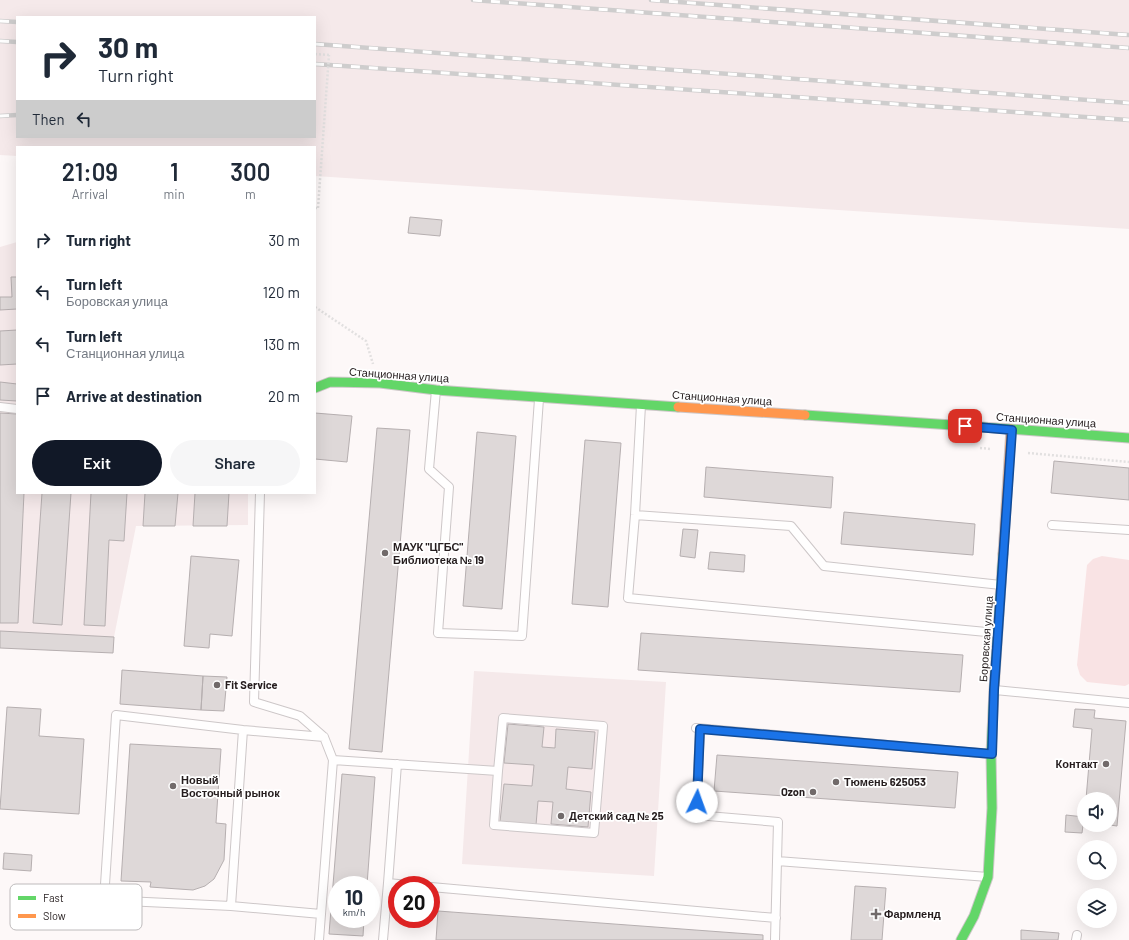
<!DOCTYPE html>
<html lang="en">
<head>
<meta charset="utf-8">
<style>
	:root { --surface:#fff; --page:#f6f6f7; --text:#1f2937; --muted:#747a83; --accent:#111827 }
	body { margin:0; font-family:Barlow,sans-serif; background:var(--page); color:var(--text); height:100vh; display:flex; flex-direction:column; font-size:15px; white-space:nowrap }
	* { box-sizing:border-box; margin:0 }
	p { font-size:13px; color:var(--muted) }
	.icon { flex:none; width:22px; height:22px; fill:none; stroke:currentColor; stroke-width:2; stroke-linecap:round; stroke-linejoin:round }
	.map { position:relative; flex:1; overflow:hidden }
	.details { position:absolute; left:16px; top:146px; width:300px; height:348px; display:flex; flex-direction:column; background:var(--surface); border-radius:0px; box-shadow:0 4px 16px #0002 }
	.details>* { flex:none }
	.banner { position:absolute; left:16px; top:16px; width:300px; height:122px; border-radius:0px; box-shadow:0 4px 16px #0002; background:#fff; color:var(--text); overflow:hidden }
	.buttons { position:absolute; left:1077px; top:792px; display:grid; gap:8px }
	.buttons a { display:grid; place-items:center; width:40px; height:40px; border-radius:50%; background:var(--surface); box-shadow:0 4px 16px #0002; font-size:20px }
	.speed { position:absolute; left:328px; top:876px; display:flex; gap:8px; font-size:20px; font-weight:700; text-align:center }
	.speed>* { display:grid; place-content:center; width:52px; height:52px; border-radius:50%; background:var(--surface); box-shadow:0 4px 16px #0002; line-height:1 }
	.speed small { font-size:10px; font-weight:400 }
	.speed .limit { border:6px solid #d22; background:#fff; color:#111 }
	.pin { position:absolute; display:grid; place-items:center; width:34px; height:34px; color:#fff; margin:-17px; border-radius:8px; box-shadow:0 2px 6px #0006 }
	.me { position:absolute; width:44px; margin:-22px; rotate:3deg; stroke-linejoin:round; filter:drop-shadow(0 0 3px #0008) }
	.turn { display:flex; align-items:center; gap:14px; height:84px; padding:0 16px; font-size:18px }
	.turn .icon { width:52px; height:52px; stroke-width:2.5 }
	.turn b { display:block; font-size:28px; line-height:34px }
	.then { display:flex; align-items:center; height:38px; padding:0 16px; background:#0003; gap:8px; font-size:15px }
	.eta { display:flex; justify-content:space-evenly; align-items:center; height:68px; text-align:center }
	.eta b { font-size:24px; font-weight:600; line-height:28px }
	.primary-button { display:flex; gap:8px; margin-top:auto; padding:8px 16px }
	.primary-button a { flex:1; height:46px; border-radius:24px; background:var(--accent); color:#fff; font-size:16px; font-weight:600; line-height:46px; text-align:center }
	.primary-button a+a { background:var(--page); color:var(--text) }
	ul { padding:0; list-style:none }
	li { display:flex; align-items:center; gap:12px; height:52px; padding:0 16px }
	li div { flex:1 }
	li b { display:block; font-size:15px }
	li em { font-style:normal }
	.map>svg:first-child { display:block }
	.built { fill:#f5e9ea; fill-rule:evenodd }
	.green { fill:#f9e3e4 }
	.building { fill:#ded8d8; stroke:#b6afb0 }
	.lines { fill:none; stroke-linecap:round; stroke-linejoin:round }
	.lane-casing { stroke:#cdc7c8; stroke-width:10 }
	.fast-casing { stroke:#cdc7c8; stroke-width:11 }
	.slow-casing { stroke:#cdc7c8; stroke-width:11 }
	.path { stroke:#e2e0e0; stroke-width:2.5; stroke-dasharray:2 2; stroke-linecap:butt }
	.lane { stroke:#fffefe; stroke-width:8 }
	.fast { stroke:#63d668; stroke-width:9 }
	.slow { stroke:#ff974d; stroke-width:9 }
	.rail-casing { stroke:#cecdcd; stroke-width:4.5 }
	.rail { stroke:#fff; stroke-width:3; stroke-dasharray:9; stroke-linecap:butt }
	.path-bridge { stroke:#e2e0e0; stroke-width:2.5; stroke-dasharray:2 2; stroke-linecap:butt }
	.route-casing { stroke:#114b97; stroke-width:10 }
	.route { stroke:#1a73e8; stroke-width:7 }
	.poi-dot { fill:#716a6a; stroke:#fff; stroke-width:1.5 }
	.labels { text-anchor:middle; stroke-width:3.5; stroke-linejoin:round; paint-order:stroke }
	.street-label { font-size:11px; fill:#251d1e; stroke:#fff }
	.poi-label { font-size:11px; font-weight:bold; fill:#251d1e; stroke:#fff; text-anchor:start }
	.key { fill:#fff; stroke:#bebbbc; stroke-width:1 }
	.key-label { font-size:11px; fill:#251d1e }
</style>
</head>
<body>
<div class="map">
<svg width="1129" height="940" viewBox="0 0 1129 940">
	<rect width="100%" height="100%" fill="#fdf8f8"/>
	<path class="built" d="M 0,0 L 1129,0 L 1129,229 L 315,176 L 315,147 L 17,147 L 17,156 L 0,155 ZM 17,17 L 315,17 L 315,137 L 17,137 Z
		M 17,242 L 17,493 L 248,493 L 248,525 L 136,526 L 114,637 L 113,653 L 0,648 L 0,247 Z
		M 474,671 L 666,682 L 654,876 L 462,864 Z"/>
	<path class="green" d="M 1102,556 L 1129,560 L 1129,684 L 1125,686 L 1087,682 L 1080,675 L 1077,665 L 1087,565 L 1093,559 Z"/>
	<path class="building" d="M 410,217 L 442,220 L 440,236 L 408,233 Z
		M 11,277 L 17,277 L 17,309 L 0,310 L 0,297 L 12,297 Z
		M 17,330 L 17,364 L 0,365 L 0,331 Z
		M 0,382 L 17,384 L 17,401 L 0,400 Z
		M 0,413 L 17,414 L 17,493 L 24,493 L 18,623 L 0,623 Z
		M 315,413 L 352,416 L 347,462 L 315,459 Z
		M 377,428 L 410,430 L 382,752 L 349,749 Z
		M 477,432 L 516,436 L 502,609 L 463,606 Z
		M 585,440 L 621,443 L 608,607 L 572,604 Z
		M 1054,461 L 1129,468 L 1129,500 L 1051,493 Z
		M 706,467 L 833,477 L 831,508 L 704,497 Z
		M 42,493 L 71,493 L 62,625 L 33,623 Z
		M 91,493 L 127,493 L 124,541 L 109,540 L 105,626 L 84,625 Z
		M 145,493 L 178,493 L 175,526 L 143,526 Z
		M 195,493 L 229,493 L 227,526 L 193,526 Z
		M 844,512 L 975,524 L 973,555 L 841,544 Z
		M 683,529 L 698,530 L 695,558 L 680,556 Z
		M 710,552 L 745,555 L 744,572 L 708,569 Z
		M 191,556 L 239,560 L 232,636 L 210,634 L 209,648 L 184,646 Z
		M 0,631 L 114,637 L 113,653 L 0,648 Z
		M 641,633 L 963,655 L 960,692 L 638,670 Z
		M 122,670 L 203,676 L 201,710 L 120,704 Z
		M 203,676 L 227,677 L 224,711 L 201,710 Z
		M 7,707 L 41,709 L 39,736 L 84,739 L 79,814 L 0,809 Z
		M 1075,709 L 1095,710 L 1094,718 L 1126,721 L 1117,826 L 1110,825 L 1110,799 L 1086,799 L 1092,729 L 1073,727 Z
		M 508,724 L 544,727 L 542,747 L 555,748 L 556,729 L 595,732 L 592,769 L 568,767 L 566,789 L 591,792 L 588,827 L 551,824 L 553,802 L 538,801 L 536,825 L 500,822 L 504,784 L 532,786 L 534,765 L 504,763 Z
		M 130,744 L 221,749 L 216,823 L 226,824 L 224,860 L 214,879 L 205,886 L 193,890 L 150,887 L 151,882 L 121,881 Z
		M 717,755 L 958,772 L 955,808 L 714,791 Z
		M 342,774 L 375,777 L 367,885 L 337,885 L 337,919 L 364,919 L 363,936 L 329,934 Z
		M 1066,815 L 1084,817 L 1082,833 L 1065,832 Z
		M 4,853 L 32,855 L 31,871 L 3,869 Z
		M 855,886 L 886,888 L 882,940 L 851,940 Z
		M 438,911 L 763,935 L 763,940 L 436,940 Z
		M 1021,930 L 1059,933 L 1058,940 L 1021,940 Z"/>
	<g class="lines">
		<defs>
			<path id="lane" d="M 436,390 L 429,469 L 449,487 L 438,633 L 522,636 L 539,399
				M 641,405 L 635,515 L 628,598 L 997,633
				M 0,407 L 17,409
				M 260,493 L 254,702 L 300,716 L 324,737 L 333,760 L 319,940
				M 635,515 L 791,526 L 824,566 L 1001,585
				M 1052,525 L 1129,530
				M 995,690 L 1129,703
				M 696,728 L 990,754
				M 700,729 L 696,815 L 778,822 L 775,940
				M 333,760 L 498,771 L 494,825 L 594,833 L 603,726 L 503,718 L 498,771
				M 777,861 L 988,877
				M 388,883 L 397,764
				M 431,887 L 776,918
				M 231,906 L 243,730
				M 321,914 L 231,906 L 104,900 L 116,715 L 243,730 L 324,737
				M 383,940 L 388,883 L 408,885
				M 1076,940 L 1077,935"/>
			<path id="fast" d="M 315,388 L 330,382 L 380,383 L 436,390 L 678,407
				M 805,415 L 1011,429 L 1129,438
				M 961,940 L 974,916 L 988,877 L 992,808 L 991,754 L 994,690 L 1003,554"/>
			<path id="slow" d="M 678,407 L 805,415
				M 1003,554 L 1011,429"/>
		</defs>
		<use href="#lane" class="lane-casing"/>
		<use href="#fast" class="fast-casing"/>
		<use href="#slow" class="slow-casing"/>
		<path class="path" d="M 315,54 L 329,55
			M 315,208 L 318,208
			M 315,307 L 366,341 L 373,364
			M 980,448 L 991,449
			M 1028,453 L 1129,462"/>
		<use href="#lane" class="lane"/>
		<use href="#fast" class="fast"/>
		<use href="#slow" class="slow"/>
		<defs>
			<path id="rail" d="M 473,0 L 1129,48
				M 651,0 L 1129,35
				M 0,21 L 17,22
				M 0,41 L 17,42
				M 315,44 L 1129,103
				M 315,64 L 1129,120
				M 0,116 L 17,115"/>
		</defs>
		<use href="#rail" class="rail-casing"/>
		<use href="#rail" class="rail"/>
		<path class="path-bridge" d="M 318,208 L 329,55"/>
	</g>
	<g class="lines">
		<defs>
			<path id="route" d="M 697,802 L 700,729 L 992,754 L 994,690 L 1012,430 L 965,426"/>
		</defs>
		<use href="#route" class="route-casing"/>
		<use href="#route" class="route"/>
	</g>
	<g class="poi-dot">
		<circle cx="385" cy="553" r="4"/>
		<circle cx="217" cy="685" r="4"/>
		<circle cx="1106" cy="764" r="4"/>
		<circle cx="836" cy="782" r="4"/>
		<circle cx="173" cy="786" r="4"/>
		<circle cx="813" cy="792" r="4"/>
		<circle cx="561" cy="816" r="4"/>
		<path d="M874 908h4v4h4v4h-4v4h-4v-4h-4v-4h4z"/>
	</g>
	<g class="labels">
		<g class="street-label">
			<text transform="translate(399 375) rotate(4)" y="4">Станционная улица</text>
			<text transform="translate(722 398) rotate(4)" y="4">Станционная улица</text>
			<text transform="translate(1046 420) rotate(4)" y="4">Станционная улица</text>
			<text transform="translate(986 639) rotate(-86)" y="4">Боровская улица</text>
		</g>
		<g class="poi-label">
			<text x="393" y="551">МАУК "ЦГБС"<tspan x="393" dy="13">Библиотека № 19</tspan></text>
			<text x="225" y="689">Fit Service</text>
			<text x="1098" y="768" text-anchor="end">Контакт</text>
			<text x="181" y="784">Новый<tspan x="181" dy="13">Восточный рынок</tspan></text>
			<text x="844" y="786">Тюмень 625053</text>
			<text x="805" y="796" text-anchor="end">Ozon</text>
			<text x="569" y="820">Детский сад № 25</text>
			<text x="884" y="918">Фармленд</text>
		</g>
	</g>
	<rect x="10" y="884" width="132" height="46" rx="6" class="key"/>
	<rect x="18" y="896" width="18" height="4" fill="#63d668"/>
	<rect x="18" y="914" width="18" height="4" fill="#ff974d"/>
	<g class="key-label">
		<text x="43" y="902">Fast</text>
		<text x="43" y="920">Slow</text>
	</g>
</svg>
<div class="buttons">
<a><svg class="icon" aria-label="sound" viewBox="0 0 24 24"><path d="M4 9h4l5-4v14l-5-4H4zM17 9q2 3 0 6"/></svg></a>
<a><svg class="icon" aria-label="search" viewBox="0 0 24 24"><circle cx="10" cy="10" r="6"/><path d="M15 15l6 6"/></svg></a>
<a><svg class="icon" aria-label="layers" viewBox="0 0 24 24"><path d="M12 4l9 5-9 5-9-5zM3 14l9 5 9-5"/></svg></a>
</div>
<div class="speed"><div>10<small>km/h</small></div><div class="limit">20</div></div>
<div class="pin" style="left:965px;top:426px;background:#d93025"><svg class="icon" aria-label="arrive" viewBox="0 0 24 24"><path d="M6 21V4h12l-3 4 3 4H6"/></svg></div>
<svg class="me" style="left:697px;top:802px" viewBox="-20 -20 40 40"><circle r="19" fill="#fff"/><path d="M0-13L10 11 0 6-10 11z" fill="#1a73e8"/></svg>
<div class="banner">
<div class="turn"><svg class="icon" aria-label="right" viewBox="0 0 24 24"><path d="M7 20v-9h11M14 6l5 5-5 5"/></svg><div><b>30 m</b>Turn right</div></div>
<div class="then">Then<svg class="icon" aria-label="left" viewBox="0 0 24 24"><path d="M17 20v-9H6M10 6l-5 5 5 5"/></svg></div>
</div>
<section class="details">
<div class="eta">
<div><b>21:09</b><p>Arrival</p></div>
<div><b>1</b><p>min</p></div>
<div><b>300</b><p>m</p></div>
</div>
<ul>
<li><svg class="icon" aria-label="right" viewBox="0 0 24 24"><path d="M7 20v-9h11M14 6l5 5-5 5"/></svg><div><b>Turn right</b></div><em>30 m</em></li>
<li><svg class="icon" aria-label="left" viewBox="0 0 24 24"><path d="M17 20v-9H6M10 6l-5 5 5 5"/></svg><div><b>Turn left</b><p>Боровская улица</p></div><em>120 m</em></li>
<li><svg class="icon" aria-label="left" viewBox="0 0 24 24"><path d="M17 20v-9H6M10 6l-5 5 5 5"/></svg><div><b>Turn left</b><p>Станционная улица</p></div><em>130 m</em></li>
<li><svg class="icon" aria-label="arrive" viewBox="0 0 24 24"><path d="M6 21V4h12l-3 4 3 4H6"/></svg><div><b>Arrive at destination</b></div><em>20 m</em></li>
</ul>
<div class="primary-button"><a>Exit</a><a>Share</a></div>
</section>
</div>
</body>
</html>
